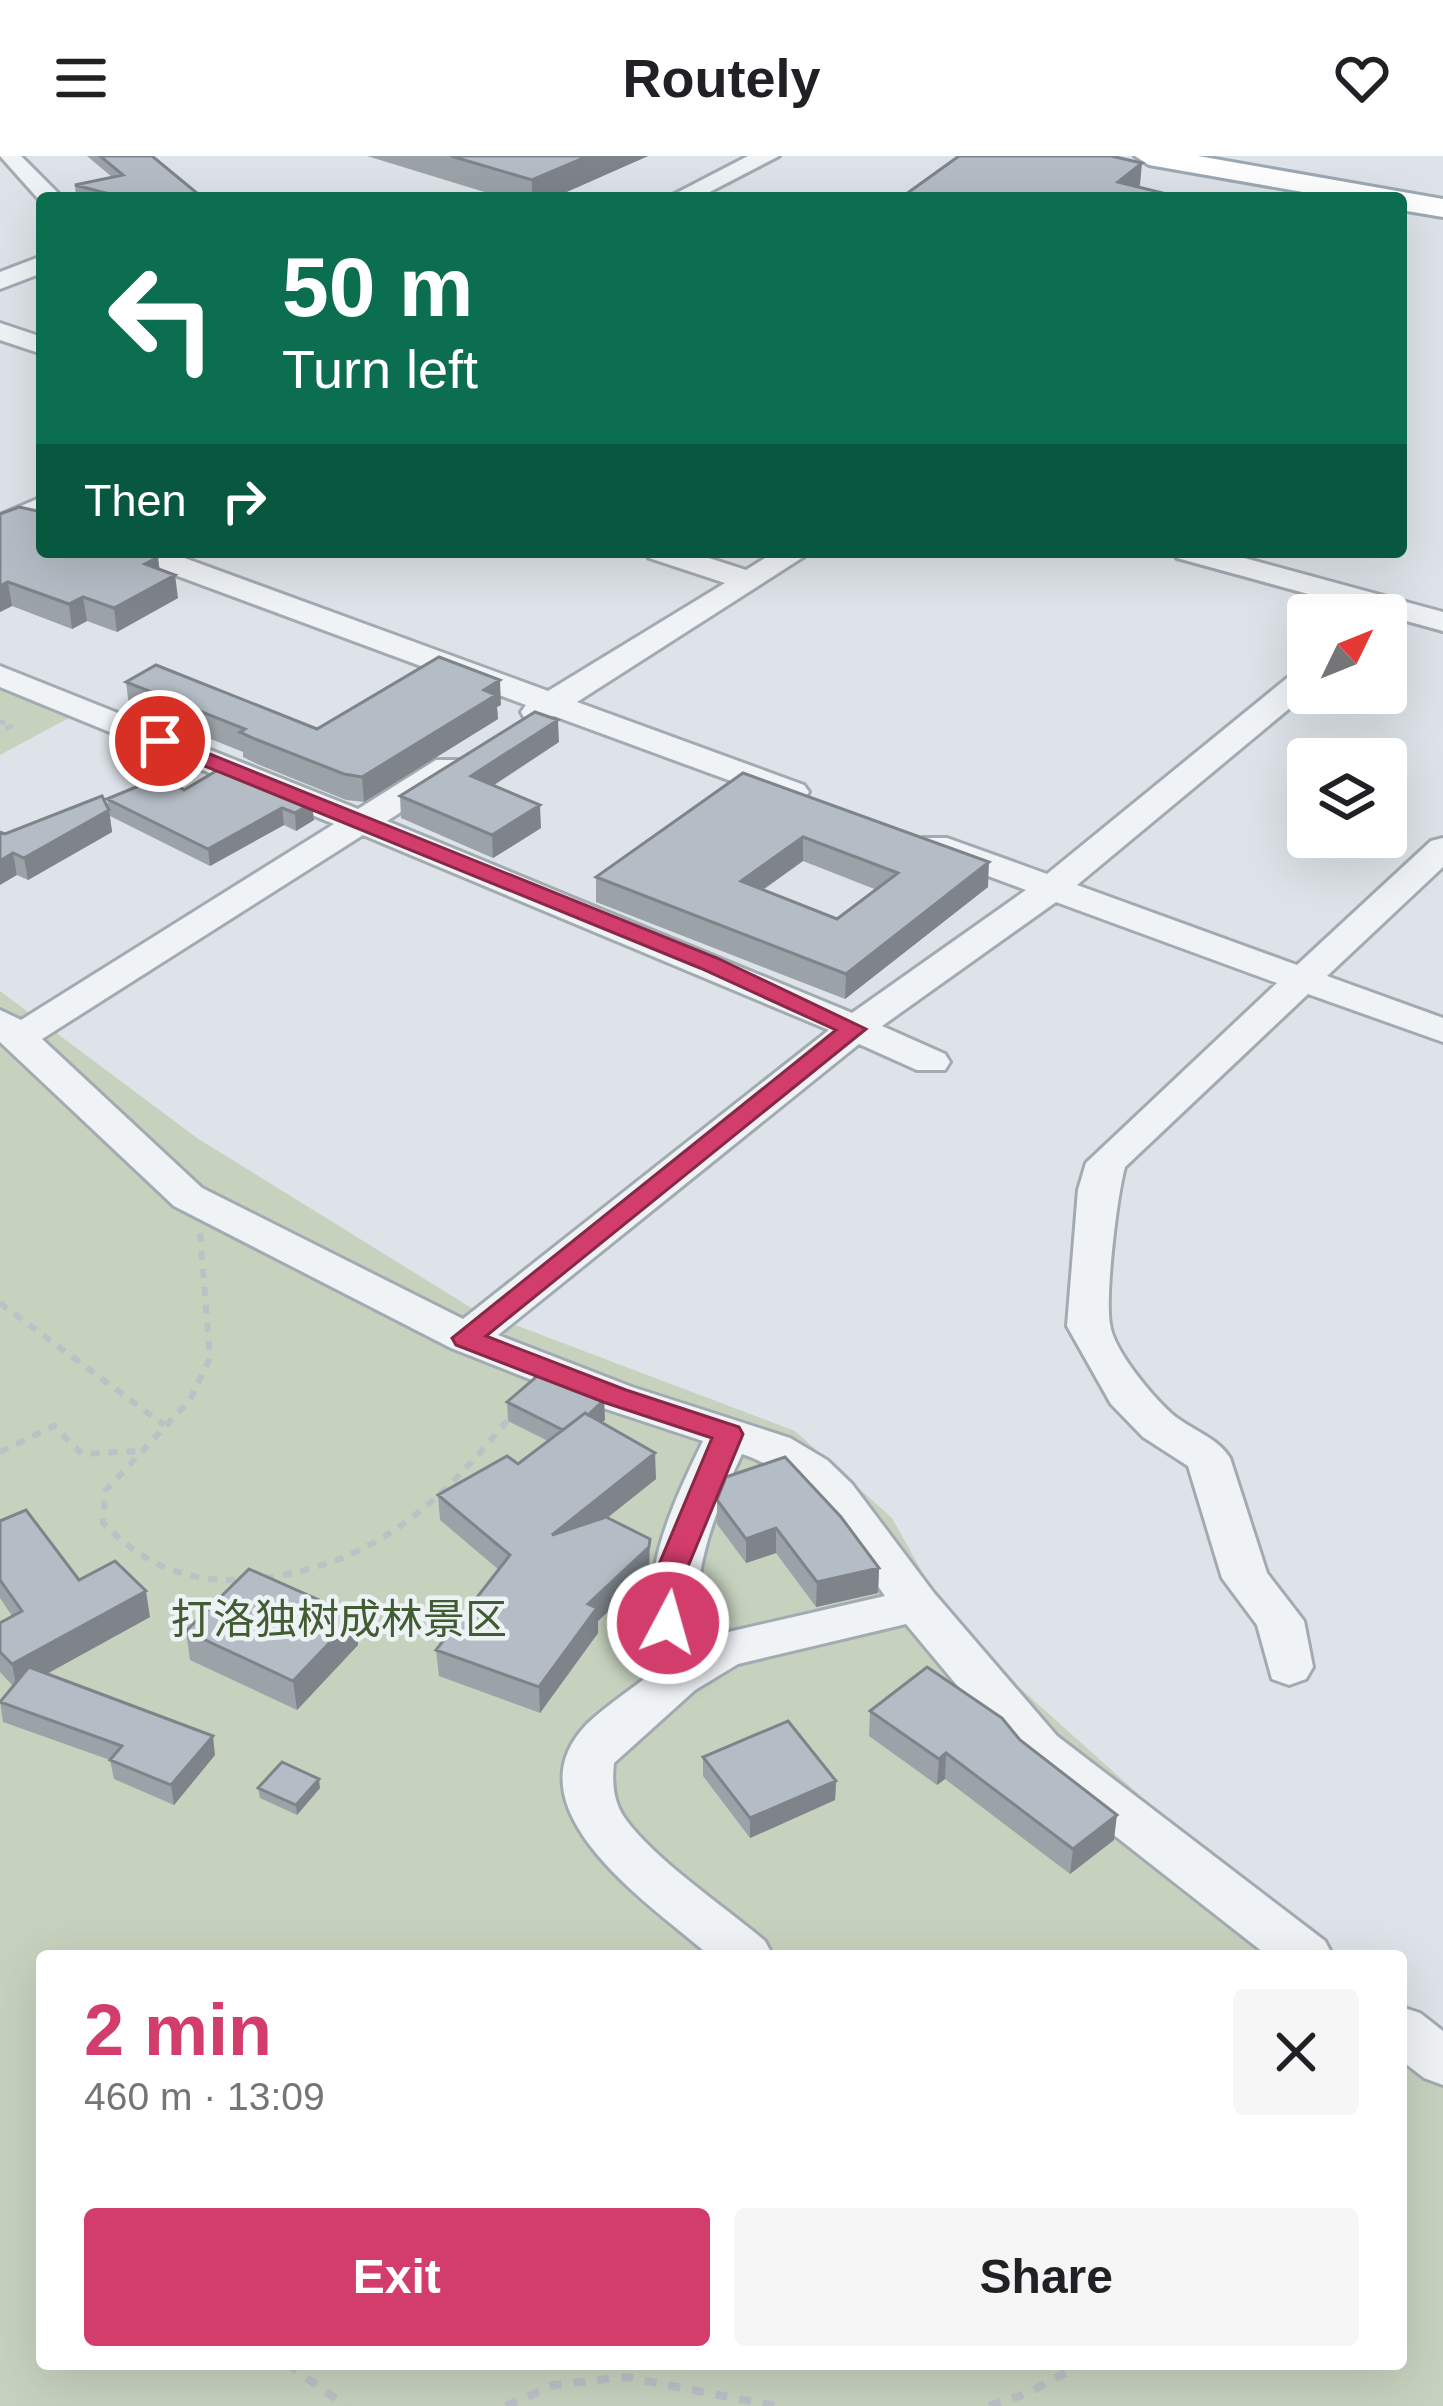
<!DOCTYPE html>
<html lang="en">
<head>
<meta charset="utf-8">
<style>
	:root { --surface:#fff; --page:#f6f6f6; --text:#202124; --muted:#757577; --accent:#d23d6b }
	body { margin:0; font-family:Helvetica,"Noto Sans SC",sans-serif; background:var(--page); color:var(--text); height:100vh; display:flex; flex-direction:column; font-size:45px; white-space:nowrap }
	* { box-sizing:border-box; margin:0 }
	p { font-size:39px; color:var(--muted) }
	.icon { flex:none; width:66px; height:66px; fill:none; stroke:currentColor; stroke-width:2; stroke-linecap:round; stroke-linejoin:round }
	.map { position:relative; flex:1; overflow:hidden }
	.details { position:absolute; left:36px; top:1794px; width:1371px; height:420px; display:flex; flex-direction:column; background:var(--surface); border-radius:12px; box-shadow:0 12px 48px #0002 }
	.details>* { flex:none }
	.guide { position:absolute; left:36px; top:36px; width:1371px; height:366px; border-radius:12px; box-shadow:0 12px 48px #0002; background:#0b6e4f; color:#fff; overflow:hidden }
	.needle { width:78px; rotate:47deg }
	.fabs { position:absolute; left:1287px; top:438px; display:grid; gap:24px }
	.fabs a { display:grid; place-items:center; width:120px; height:120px; border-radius:12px; background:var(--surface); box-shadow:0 12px 48px #0002; font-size:60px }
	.pin { position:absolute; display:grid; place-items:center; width:102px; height:102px; color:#fff; margin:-51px; border:6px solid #fff; border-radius:50%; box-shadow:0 3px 12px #0007 }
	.me { position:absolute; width:132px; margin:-66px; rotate:6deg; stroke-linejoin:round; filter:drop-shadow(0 0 9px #0008) }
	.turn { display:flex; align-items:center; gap:42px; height:252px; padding:0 48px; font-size:54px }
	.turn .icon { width:156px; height:156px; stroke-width:2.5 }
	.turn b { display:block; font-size:84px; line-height:102px }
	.then { display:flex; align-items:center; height:114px; padding:0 48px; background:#0003; gap:24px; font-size:45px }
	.round { display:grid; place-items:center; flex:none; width:126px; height:126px; border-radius:12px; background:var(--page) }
	.overview { display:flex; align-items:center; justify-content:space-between; height:204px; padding:0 48px }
	h1 { font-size:72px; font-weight:700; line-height:90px; color:var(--accent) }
	.cta { display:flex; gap:24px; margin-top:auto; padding:24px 48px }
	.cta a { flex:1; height:138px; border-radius:12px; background:var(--accent); color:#fff; font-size:48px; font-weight:700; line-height:138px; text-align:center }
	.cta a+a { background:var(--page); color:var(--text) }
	header { display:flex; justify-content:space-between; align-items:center; height:156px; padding:0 48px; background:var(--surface); font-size:54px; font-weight:700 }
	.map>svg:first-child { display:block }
	.green { fill:#c6d2be }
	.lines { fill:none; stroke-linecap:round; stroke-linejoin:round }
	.minor-casing { stroke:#a2abb2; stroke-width:6 }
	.major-casing { stroke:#9ca9b4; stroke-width:6 }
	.path-far2 { stroke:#bbc1c6; stroke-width:4.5; stroke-dasharray:6 6; stroke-linecap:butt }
	.path-far1 { stroke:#bbc1c6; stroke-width:6; stroke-dasharray:9 9; stroke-linecap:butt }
	.path { stroke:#bbc1c6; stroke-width:8; stroke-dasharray:12 12; stroke-linecap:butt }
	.minor { fill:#f0f3f6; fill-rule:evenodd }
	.major { fill:#fff; fill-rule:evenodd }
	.wall { fill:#9ba3a9; fill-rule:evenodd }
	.shaded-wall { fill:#7e848a }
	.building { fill:#b4bdc5; stroke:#7e848a; stroke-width:3; fill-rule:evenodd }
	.route { fill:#d23d6b; stroke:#882846; stroke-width:3 }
	.labels { text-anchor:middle; stroke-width:9; stroke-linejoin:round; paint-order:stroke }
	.park-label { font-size:42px; fill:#415b33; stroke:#edf2f5 }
</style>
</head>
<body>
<header><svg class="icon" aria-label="menu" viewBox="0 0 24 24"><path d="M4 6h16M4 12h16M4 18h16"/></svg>Routely<svg class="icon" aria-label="heart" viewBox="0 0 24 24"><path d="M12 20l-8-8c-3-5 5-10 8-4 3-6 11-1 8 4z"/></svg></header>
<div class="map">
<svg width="1443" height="2250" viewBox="0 0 1443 2250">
	<rect width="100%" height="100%" fill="#dde3e8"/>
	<path class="green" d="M 0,526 L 78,557 L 0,599 Z
		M 0,835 L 197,982 L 473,1153 L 795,1275 L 892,1362 L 954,1473 L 1222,1713 L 1341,1800 L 42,1800 L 42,2208 L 1401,2208 L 1401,1844 L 1443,1874 L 1443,2250 L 0,2250 Z"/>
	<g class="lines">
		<defs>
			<path id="minor" d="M 0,0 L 21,0 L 63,42 L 42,42 L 42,47 Z
				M 748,0 L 779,0 L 698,42 L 667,42 Z
				M 42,100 L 42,117 L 0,133 L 0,116 Z
				M 0,167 L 42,181 L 42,198 L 0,184 Z
				M 42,341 L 42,361 L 0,379 L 0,359 Z
				M 125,396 L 168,396 L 548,535 L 725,427 L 649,402 L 645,396 L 690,396 L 746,414 L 775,396 L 811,396 L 577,546 L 804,629 L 809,636 L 804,643 L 780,643 L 554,560 L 537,566 L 525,563 L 521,556 L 526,549 L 129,402 Z
				M 1173,396 L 1222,396 L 1443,456 L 1443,475 L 1177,402 Z
				M 0,510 L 358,653 L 436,604 L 460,604 L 465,611 L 460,618 L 387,665 L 852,857 L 1026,734 L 923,696 L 918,689 L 923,682 L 947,682 L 1047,718 L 1297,514 L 1308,511 L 1308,537 L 1077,729 L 1297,809 L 1431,685 L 1443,682 L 1443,711 L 1327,820 L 1443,862 L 1443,886 L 1308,838 L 1125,1011 C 1117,1040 1105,1139 1110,1168 C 1113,1194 1152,1240 1172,1258 C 1191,1274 1217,1281 1230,1302 L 1267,1417 L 1304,1465 L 1313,1511 L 1306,1523 L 1289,1529 L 1272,1523 L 1257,1469 L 1222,1422 L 1188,1310 L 1143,1281 L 1111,1248 L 1067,1170 L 1078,1034 L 1086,1007 L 1277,827 L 1056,746 L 882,870 L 945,898 L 950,906 L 945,914 L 917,914 L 859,888 L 498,1179 L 632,1231 L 790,1282 L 827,1304 L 852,1328 L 934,1437 L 1057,1580 L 1325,1785 L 1333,1800 L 1268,1800 L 1021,1606 L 906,1468 L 738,1508 L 695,1534 L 614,1607 C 612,1625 613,1645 624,1661 C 652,1702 725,1751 765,1785 L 773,1800 L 710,1800 C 654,1751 504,1653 587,1568 C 607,1549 632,1533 653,1516 C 640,1423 663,1367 703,1285 L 600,1251 L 451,1192 L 174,1050 L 0,886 L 0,854 L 21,864 L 334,668 L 0,531 ZM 363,679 L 829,874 L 463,1163 L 202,1032 L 42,883 ZM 742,1298 C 810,1321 845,1384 885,1440 L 724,1477 L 697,1488 C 691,1418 712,1361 742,1298 Z
				M 1401,1851 L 1420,1857 L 1443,1875 L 1443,1929 L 1424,1922 L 1401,1904 Z"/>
			<path id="major" d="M 1135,0 L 1198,0 L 1443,43 L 1443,61 L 1401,54 L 1401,42 L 1337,42 L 1149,9 Z"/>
		</defs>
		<use href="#minor" class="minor-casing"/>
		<use href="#major" class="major-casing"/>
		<path class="path-far2" d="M 0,565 L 11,570 L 0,576"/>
		<path class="path-far1" d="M 200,1077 L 210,1202 L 190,1244 L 105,1335 L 103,1367 C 142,1407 184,1426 240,1424
			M 0,1147 L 164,1269
			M 0,1296 L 54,1270 L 82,1298 L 138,1295
			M 265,1422 C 380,1406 442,1344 512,1259"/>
		<path class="path" d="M 287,2208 L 346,2250
			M 506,2250 L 554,2229 L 626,2221 L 775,2250
			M 989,2250 L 1028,2237 L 1082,2208"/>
		<use href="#minor" class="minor"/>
		<use href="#major" class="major"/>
	</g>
	<path class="wall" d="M 87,0 L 152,0 L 203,42 L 76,42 L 75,29 L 112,21 Z
		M 367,0 L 648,0 L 553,42 L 504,42 Z
		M 1140,29 L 1138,31 L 1167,38 L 1166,42 L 909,42 L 909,36 Z
		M 0,358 L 160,413 L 178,442 L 117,476 L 87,465 L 72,473 L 12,450 L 0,456 Z
		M 126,526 L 317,573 L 501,549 L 497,551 L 498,563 L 364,646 L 346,644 L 257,608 L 243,601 L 243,596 L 129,550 Z
		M 559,586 L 493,630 L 541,672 L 493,702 L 401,662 L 400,640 Z
		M 223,611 L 314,664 L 296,675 L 284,669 L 210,710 L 110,660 L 112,676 L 28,724 L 17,719 L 5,678 L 109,653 L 107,643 L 184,634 Z
		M 743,617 L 988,731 L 845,843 L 596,746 L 596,721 ZM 803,705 L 877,734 L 837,763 L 763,734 Z
		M 604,1244 L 605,1264 L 601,1267 L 656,1323 L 608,1361 L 651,1409 L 649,1417 L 598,1465 L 598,1477 L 540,1557 L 439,1520 L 436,1494 L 499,1414 L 440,1364 L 438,1339 L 518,1308 L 548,1285 L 508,1265 L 507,1246 Z
		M 717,1344 L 879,1412 L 878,1437 L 816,1451 L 776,1397 L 746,1407 L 717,1368 Z
		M 0,1365 L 79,1424 L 150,1461 L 47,1518 L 215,1599 L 174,1649 L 114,1623 L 110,1604 L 3,1566 L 0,1545 L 13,1530 L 0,1516 L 0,1467 L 12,1460 L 0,1442 Z
		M 355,1460 L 358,1489 L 297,1554 L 190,1504 L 186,1475 Z
		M 870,1555 L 1020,1584 L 1114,1684 L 1070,1718 L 945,1623 L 937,1629 L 869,1580 Z
		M 703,1601 L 836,1625 L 835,1644 L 750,1682 L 703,1620 Z
		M 258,1632 L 320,1632 L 297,1659 L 260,1642 Z"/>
	<path class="shaded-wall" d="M 588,0 L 648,0 L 553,42 L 532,42 L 532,24 Z
		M 1142,7 L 1140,29 L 1124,42 L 1118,26 Z
		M 158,401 L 161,425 L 145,408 Z
		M 175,419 L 178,442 L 117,476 L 114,452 Z
		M 8,426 L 12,450 L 0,456 L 0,430 Z
		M 83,441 L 87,465 L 72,473 L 69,448 Z
		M 500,524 L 501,549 L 497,551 L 498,563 L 364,646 L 362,621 Z
		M 558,564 L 559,586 L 472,643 L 471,620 Z
		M 312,647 L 314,664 L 296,675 L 295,657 Z
		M 540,649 L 541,672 L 493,702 L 492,679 Z
		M 282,652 L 284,669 L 210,710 L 208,693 Z
		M 109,654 L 112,676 L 28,724 L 24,702 Z
		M 803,681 L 803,705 L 741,749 L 741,725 Z
		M 13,697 L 17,719 L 0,729 L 0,705 Z
		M 989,706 L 988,731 L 845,843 L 846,818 Z
		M 604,1244 L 605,1264 L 569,1296 L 568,1276 Z
		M 655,1297 L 656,1323 L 553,1405 L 552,1379 Z
		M 776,1372 L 776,1397 L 746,1407 L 746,1383 Z
		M 650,1383 L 649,1417 L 598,1465 L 598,1477 L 540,1557 L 539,1531 L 588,1448 Z
		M 879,1412 L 878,1437 L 816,1451 L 817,1426 Z
		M 146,1435 L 150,1461 L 17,1534 L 12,1508 Z
		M 355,1460 L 358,1489 L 297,1554 L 293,1525 Z
		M 213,1580 L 215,1599 L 174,1649 L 171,1629 Z
		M 946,1597 L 945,1623 L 937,1629 L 939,1603 Z
		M 319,1623 L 320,1632 L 297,1659 L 296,1649 Z
		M 836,1625 L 835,1644 L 750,1682 L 750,1662 Z
		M 1117,1659 L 1114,1684 L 1070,1718 L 1073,1693 Z"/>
	<path class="building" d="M 100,0 L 152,0 L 203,42 L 125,42 L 75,29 L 123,19 Z
		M 451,0 L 588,0 L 532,24 Z
		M 959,0 L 1111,0 L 1142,7 L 1118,26 L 1167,38 L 1160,42 L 942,42 L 909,36 Z
		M 19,351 L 42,356 L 42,396 L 146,396 L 158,401 L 145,408 L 175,419 L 114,452 L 83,441 L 69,448 L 8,426 L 0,430 L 0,358 Z
		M 439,501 L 500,524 L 484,534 L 496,539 L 362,621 L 344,618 L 255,583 L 240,576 L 245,573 L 126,526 L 156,509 L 317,573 Z
		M 535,556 L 558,564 L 471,620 L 540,649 L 492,679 L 400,640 Z
		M 223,611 L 312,647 L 295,657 L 282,652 L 208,693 L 107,643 L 163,620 L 184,634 Z
		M 743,617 L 989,706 L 846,818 L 596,721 ZM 803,681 L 898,717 L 837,763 L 741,725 Z
		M 102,640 L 109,654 L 24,702 L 13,697 L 0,705 L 0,676 L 5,678 Z
		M 543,1215 L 604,1244 L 588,1259 L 585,1257 L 563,1274 L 507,1246 Z
		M 585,1257 L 655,1297 L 552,1379 L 606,1361 L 650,1383 L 649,1391 L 588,1448 L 597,1452 L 539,1531 L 436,1494 L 510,1399 L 438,1339 L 507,1300 L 518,1308 Z
		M 785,1301 L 841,1361 L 879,1412 L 817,1426 L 776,1372 L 746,1383 L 717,1344 L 726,1321 Z
		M 26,1354 L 79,1424 L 115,1405 L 146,1435 L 12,1508 L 0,1496 L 0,1467 L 22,1455 L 0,1424 L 0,1365 Z
		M 249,1413 L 355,1460 L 293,1525 L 186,1475 Z
		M 29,1511 L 213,1580 L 171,1629 L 110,1604 L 122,1590 L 0,1546 Z
		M 927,1511 L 1002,1562 L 1020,1584 L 1117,1659 L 1073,1693 L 946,1597 L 939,1603 L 870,1555 Z
		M 788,1565 L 836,1625 L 750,1662 L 703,1601 Z
		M 282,1606 L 319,1623 L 296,1649 L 258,1632 Z"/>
	<path class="route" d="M 160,578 L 717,802 L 866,873 L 486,1180 L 626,1234 L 739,1271 L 743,1278 L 687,1413 L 678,1475 L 657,1475 L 652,1467 L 657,1413 L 712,1282 L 606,1247 L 456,1189 L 452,1182 L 836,874 L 700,812 L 153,589 L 153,580 Z"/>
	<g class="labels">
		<g class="park-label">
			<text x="339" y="1478">打洛独树成林景区</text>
		</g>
	</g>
</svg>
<div class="fabs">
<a><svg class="needle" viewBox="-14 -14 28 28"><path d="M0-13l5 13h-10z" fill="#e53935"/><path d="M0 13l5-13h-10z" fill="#757577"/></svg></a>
<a><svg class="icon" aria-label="layers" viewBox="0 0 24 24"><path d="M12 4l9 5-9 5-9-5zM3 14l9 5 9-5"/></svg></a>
</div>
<div class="pin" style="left:160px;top:585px;background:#d93025"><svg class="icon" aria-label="arrive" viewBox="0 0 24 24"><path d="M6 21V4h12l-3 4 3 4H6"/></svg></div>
<svg class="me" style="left:668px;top:1467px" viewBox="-20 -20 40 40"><circle r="17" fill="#d23d6b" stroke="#fff" stroke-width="3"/><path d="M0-11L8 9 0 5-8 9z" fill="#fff"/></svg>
<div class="guide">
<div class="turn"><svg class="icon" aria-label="left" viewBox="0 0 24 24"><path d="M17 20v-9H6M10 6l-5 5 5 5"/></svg><div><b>50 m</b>Turn left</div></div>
<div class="then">Then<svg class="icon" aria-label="right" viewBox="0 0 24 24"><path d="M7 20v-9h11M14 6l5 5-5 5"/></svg></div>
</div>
<section class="details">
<div class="overview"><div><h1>2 min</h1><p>460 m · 13:09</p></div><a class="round"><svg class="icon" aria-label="close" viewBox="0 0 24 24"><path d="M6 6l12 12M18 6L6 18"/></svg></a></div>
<div class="cta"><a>Exit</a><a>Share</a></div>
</section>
</div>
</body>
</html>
